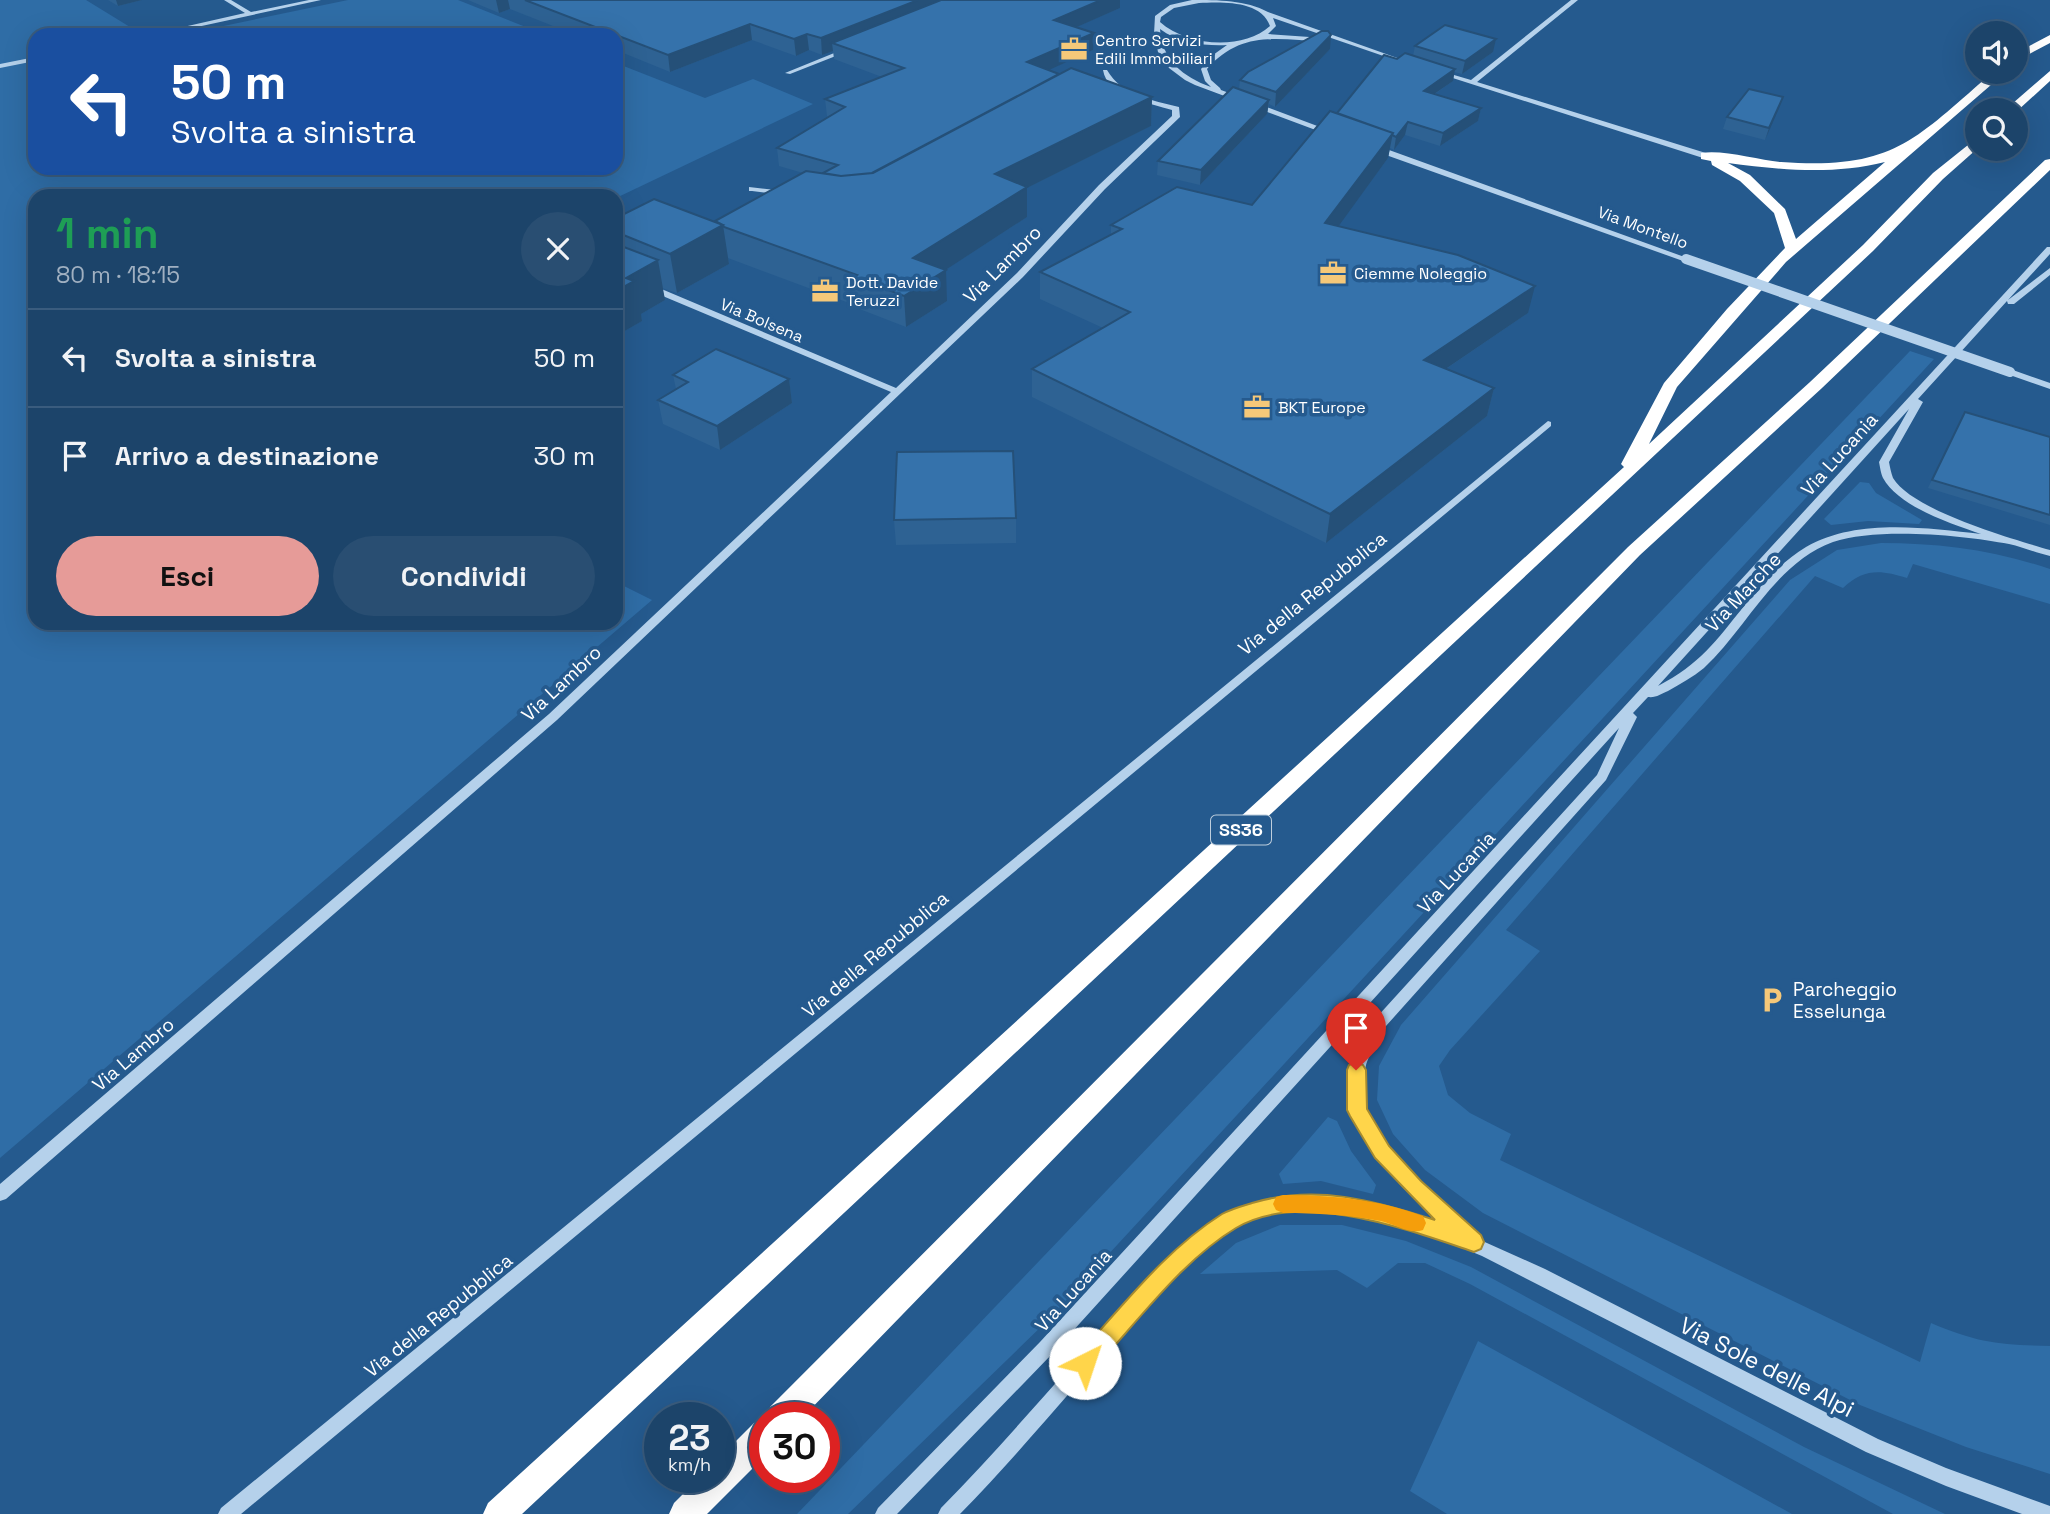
<!DOCTYPE html>
<html lang="it">
<head>
<meta charset="utf-8">
<style>
	:root { --surface:#1c446a; --page:#294e72; --text:#f1f3f6; --muted:#a0b0c1; --line:#3a5c7e; --accent:#e69b98 }
	body { margin:0; font-family:"Space Grotesk",sans-serif; background:var(--page); color:var(--text); height:100vh; display:flex; flex-direction:column; font-size:26px; white-space:nowrap }
	* { box-sizing:border-box; margin:0 }
	p { font-size:23px; color:var(--muted) }
	.icon { flex:none; width:38px; height:38px; fill:none; stroke:currentColor; stroke-width:2; stroke-linecap:round; stroke-linejoin:round }
	.map { position:relative; flex:1; overflow:hidden }
	.panel { position:absolute; left:28px; top:189px; width:595px; height:441px; display:flex; flex-direction:column; background:var(--surface); border-radius:21px; box-shadow:0 7px 28px #0002,0 0 0 2px var(--line) }
	.panel>* { flex:none }
	.hud { position:absolute; left:28px; top:28px; width:595px; height:147px; border-radius:21px; box-shadow:0 7px 28px #0002,0 0 0 2px var(--line); background:#1a4fa0; color:#fff; overflow:hidden }
	.buttons { position:absolute; left:1965px; top:21px; display:grid; gap:14px }
	.buttons a { display:grid; place-items:center; width:63px; height:63px; border-radius:50%; background:var(--surface); box-shadow:0 7px 28px #0002,0 0 0 2px var(--line); font-size:35px }
	.speed { position:absolute; left:644px; top:1402px; display:flex; gap:14px; font-size:35px; font-weight:700; text-align:center }
	.speed>* { display:grid; place-content:center; width:91px; height:91px; border-radius:50%; background:var(--surface); box-shadow:0 7px 28px #0002,0 0 0 2px var(--line); line-height:1 }
	.speed small { font-size:18px; font-weight:400 }
	.speed .limit { border:10px solid #d22; background:#fff; color:#111 }
	.pin { position:absolute; display:grid; place-items:center; width:60px; height:60px; color:#fff; margin:-72px -30px; border-radius:50% 50% 50% 0; rotate:-45deg; box-shadow:0 0 7px #0007 }
	.pin .icon { rotate:45deg }
	.me { position:absolute; width:77px; margin:-38px; rotate:41deg; stroke-linejoin:round; filter:drop-shadow(0 0 5px #0008) }
	.turn { display:flex; align-items:center; gap:24px; height:147px; padding:0 28px; font-size:32px }
	.turn .icon { width:91px; height:91px; stroke-width:2.5 }
	.turn b { display:block; font-size:49px; line-height:60px }
	.round { display:grid; place-items:center; flex:none; width:74px; height:74px; border-radius:37px; background:var(--page) }
	.overview { display:flex; align-items:center; justify-content:space-between; height:119px; padding:0 28px }
	h1 { font-size:42px; font-weight:700; line-height:52px; color:#1e9e55 }
	.button { display:flex; gap:14px; margin-top:auto; padding:14px 28px }
	.button a { flex:1; height:80px; border-radius:42px; background:var(--accent); color:#111; font-size:28px; font-weight:700; line-height:80px; text-align:center }
	.button a+a { background:var(--page); color:var(--text) }
	ul { padding:0; list-style:none }
	li { display:flex; align-items:center; gap:21px; height:98px; padding:0 28px; border-top:2px solid var(--line) }
	li div { flex:1 }
	li b { display:block; font-size:26px }
	li em { font-style:normal }
	.map>svg:first-child { display:block }
	.green { fill:#2f6da6 }
	.lines { fill:none; stroke-linecap:round; stroke-linejoin:round }
	.minor { fill:#b5d1eb; fill-rule:evenodd }
	.highway { fill:#fff; fill-rule:evenodd }
	.minor-bridge { stroke:#b5d1eb; stroke-width:10 }
	.wall { fill:#2e6293 }
	.shaded-wall { fill:#255078 }
	.building { fill:#3572ab; stroke:#255078; stroke-width:2 }
	.route { fill:#ffd54a; stroke:#a68a30; stroke-width:2 }
	.slow { fill:#f59e0b }
	.labels { text-anchor:middle; stroke-width:7; stroke-linejoin:round; paint-order:stroke }
	.far-poi-label { font-size:16px; fill:#fff; stroke:#255a8e; text-anchor:start }
	.far-street-label { font-size:16px; fill:#fff; stroke:#255a8e }
	.shield { fill:#255a8e; stroke:#becedd; stroke-width:2 }
	.shield-label { font-size:18px; font-weight:bold; fill:#fff }
	.street-label { font-size:19px; fill:#fff; stroke:#255a8e }
	.poi-label { font-size:19px; fill:#fff; stroke:#255a8e; text-anchor:start }
	.near-street-label { font-size:23px; fill:#fff; stroke:#255a8e }
</style>
</head>
<body>
<div class="map">
<svg width="2050" height="1514" viewBox="0 0 2050 1514">
	<rect width="100%" height="100%" fill="#255a8e"/>
	<path class="green" d="M 0,0 L 86,0 L 143,35 L 35,35 L 35,168 L 616,168 L 616,63 L 705,98 L 753,79 L 813,104 L 616,198 L 616,196 L 35,196 L 35,623 L 616,623 L 616,582 L 652,600 L 0,1158 Z
		M 348,0 L 458,0 L 546,35 L 180,35 Z
		M 1910,351 L 1934,359 L 1047,1321 L 848,1514 L 797,1514 Z
		M 1860,482 L 1869,483 L 1876,493 L 1922,520 L 1919,524 L 1868,521 L 1831,525 L 1824,519 Z
		M 1881,543 C 1939,543 1994,550 2050,569 L 2050,604 L 1913,564 L 1907,578 C 1881,570 1864,568 1843,588 L 1815,576 L 1506,930 L 1540,951 L 1450,1050 L 1439,1066 L 1448,1095 L 1470,1113 L 1511,1134 L 1500,1160 L 1920,1362 L 1931,1323 C 1978,1343 2000,1345 2050,1346 L 2050,1474 L 1966,1447 L 1860,1405 L 1483,1213 L 1425,1170 L 1393,1134 L 1377,1100 L 1379,1066 L 1401,1025 L 1790,580 L 1837,550 Z
		M 1328,1117 L 1337,1121 L 1351,1151 L 1376,1185 L 1373,1194 L 1321,1181 L 1283,1184 L 1279,1174 Z
		M 1280,1225 L 1342,1225 L 1406,1241 L 1471,1267 L 1804,1447 L 1945,1514 L 1893,1514 L 1470,1284 L 1425,1263 L 1398,1263 L 1367,1288 L 1337,1270 L 1200,1274 L 1236,1243 Z
		M 1478,1341 L 1792,1514 L 1447,1514 L 1410,1491 Z"/>
	<g class="lines">
		<path class="minor" d="M 224,0 L 231,0 L 251,12 L 309,0 L 321,0 L 160,35 L 148,35 L 245,13 Z
			M 1192,0 C 1218,0 1246,0 1268,12 L 1403,60 L 1398,61 L 1273,18 L 1276,26 L 1268,34 L 1324,38 L 1327,40 L 1324,42 C 1278,39 1241,30 1207,69 L 1211,80 L 1220,88 L 1221,90 L 1336,133 L 1329,135 L 1195,85 L 1185,80 L 1169,68 L 1158,52 L 1154,34 L 1155,16 L 1170,5 ZM 1199,3 C 1221,2 1261,0 1270,26 C 1242,51 1187,46 1160,22 L 1161,17 L 1174,8 ZM 1160,29 C 1178,43 1205,46 1227,45 L 1213,55 L 1201,69 L 1205,81 L 1211,87 C 1183,77 1162,60 1160,29 Z
			M 1571,0 L 1578,0 L 1477,82 L 1709,154 L 1709,158 L 1703,158 L 1434,72 L 1437,70 L 1471,80 Z
			M 849,47 L 851,48 L 851,50 L 790,74 L 785,73 Z
			M 35,57 L 35,61 L 0,68 L 0,64 Z
			M 1103,70 L 1107,70 C 1122,96 1152,100 1179,107 L 1180,117 L 1105,189 L 1023,277 L 557,720 L 6,1199 L 0,1201 L 0,1184 L 549,714 L 891,392 L 646,289 L 646,285 L 652,285 L 896,388 L 1017,273 L 1099,185 L 1172,116 L 1172,110 C 1150,103 1107,97 1103,70 Z
			M 1372,146 L 1378,146 L 1690,259 L 1683,261 L 1372,150 Z
			M 749,187 L 785,191 L 789,193 L 785,195 L 752,191 L 749,191 Z
			M 2047,247 L 2050,247 L 2050,254 L 2008,300 L 2050,268 L 2050,275 L 2014,304 L 2008,304 L 2007,301 L 1918,399 L 1923,402 L 1889,462 C 1890,467 1891,473 1893,478 C 1913,511 2013,539 2050,550 L 2050,556 C 2036,553 2023,547 2009,544 C 1964,535 1876,527 1833,542 C 1775,563 1747,628 1704,668 C 1693,677 1680,684 1668,691 C 1661,694 1656,698 1648,697 L 1633,713 L 1637,717 L 1606,780 L 1386,1026 C 1379,1040 1368,1054 1365,1069 C 1351,1135 1433,1196 1477,1235 L 1478,1239 L 1545,1269 L 1878,1439 L 1946,1468 L 2050,1506 L 2050,1514 L 2022,1514 L 1946,1486 L 1866,1452 L 1482,1256 C 1419,1229 1348,1201 1278,1211 C 1260,1214 1238,1222 1224,1232 C 1191,1253 1167,1285 1141,1313 C 1079,1379 1023,1450 960,1514 L 938,1514 L 941,1508 C 1007,1441 1067,1368 1131,1300 C 1159,1270 1187,1233 1225,1214 C 1292,1181 1375,1198 1442,1224 C 1401,1187 1339,1132 1350,1071 C 1353,1052 1367,1034 1376,1018 L 1597,775 L 1619,728 L 1052,1354 L 897,1514 L 875,1514 L 878,1508 L 1040,1342 ZM 1909,409 L 1879,462 C 1880,467 1881,474 1883,478 C 1899,507 1952,524 1981,534 C 1925,528 1857,518 1806,547 C 1782,561 1762,585 1744,606 C 1716,641 1700,664 1658,686 Z
			M 2010,369 L 2050,383 L 2050,389 L 2007,374 L 2007,370 Z
			M 1548,421 L 1551,422 L 1551,426 L 241,1514 L 218,1514 L 221,1508 Z"/>
		<path class="highway" d="M 2050,35 L 2050,43 L 2016,61 L 2016,53 Z
			M 2050,71 L 2050,81 L 2016,112 L 2005,110 Z
			M 1993,72 L 2006,72 L 1786,262 L 1677,387 L 1649,444 L 1863,245 L 1933,173 L 1978,137 L 1978,148 L 1943,179 L 1873,251 L 522,1514 L 483,1514 L 488,1503 L 1624,467 L 1621,464 L 1664,383 L 1727,309 L 1785,248 L 1774,213 L 1740,181 L 1712,165 L 1711,161 L 1701,159 L 1701,153 C 1722,149 1759,160 1781,162 C 1894,170 1914,140 1993,72 ZM 1885,162 L 1796,239 L 1785,209 L 1750,175 L 1728,163 C 1781,170 1833,175 1885,162 Z
			M 2050,159 L 2050,170 L 1822,388 L 1640,555 L 802,1418 L 766,1418 L 770,1407 L 1628,547 L 1810,382 L 2045,160 Z
			M 765,1419 L 765,1456 L 707,1514 L 669,1514 L 674,1503 L 700,1477 L 719,1477 L 719,1458 L 754,1423 Z"/>
		<path class="minor-bridge" d="M 1686,259 L 2010,372"/>
	</g>
	<path class="wall" d="M 108,0 L 142,0 L 118,6 Z
		M 468,0 L 1120,0 L 1120,8 L 1076,27 L 1094,33 L 1093,50 L 1048,70 L 1059,74 L 1152,97 L 1151,126 L 1027,188 L 1027,217 L 945,270 L 947,301 L 906,327 L 857,308 L 857,306 L 728,258 L 729,264 L 677,293 L 662,288 L 665,300 L 641,314 L 642,321 L 616,336 L 616,218 L 715,221 L 803,173 L 779,166 L 777,148 L 828,117 L 827,116 L 825,99 L 882,77 L 834,59 L 833,51 L 822,55 L 809,50 L 796,56 L 752,40 L 670,72 L 616,50 L 616,35 L 576,35 L 510,9 L 499,13 Z
		M 1415,46 L 1493,52 L 1462,74 L 1454,72 L 1453,81 L 1435,94 L 1481,108 L 1478,121 L 1440,146 L 1405,135 L 1394,150 L 1390,148 L 1388,158 L 1338,226 L 1528,313 L 1446,369 L 1494,388 L 1487,416 L 1326,543 L 1032,397 L 1032,369 L 1103,328 L 1040,299 L 1040,272 L 1111,235 L 1111,225 L 1252,205 L 1337,113 L 1413,56 Z
		M 1330,49 L 1275,107 L 1269,104 L 1267,114 L 1200,185 L 1157,175 L 1158,161 L 1239,89 L 1240,80 Z
		M 1783,97 L 1765,140 L 1723,129 L 1727,117 Z
		M 673,375 L 789,379 L 792,403 L 720,450 L 663,424 L 658,400 L 676,389 Z
		M 1965,412 L 2050,437 L 2050,525 L 1928,488 Z
		M 1016,518 L 1016,543 L 896,545 L 894,520 Z"/>
	<path class="shaded-wall" d="M 116,0 L 142,0 L 118,6 Z
		M 496,0 L 508,0 L 510,9 L 499,13 Z
		M 918,0 L 960,0 L 832,43 L 833,51 L 822,55 L 821,38 Z
		M 1101,0 L 1120,0 L 1120,8 L 1054,37 L 1054,20 Z
		M 750,24 L 752,40 L 670,72 L 668,55 Z
		M 1094,33 L 1093,50 L 1027,80 L 1027,62 Z
		M 807,34 L 809,50 L 796,56 L 794,39 Z
		M 1331,35 L 1330,49 L 1275,107 L 1276,92 Z
		M 1496,39 L 1493,52 L 1462,74 L 1465,61 Z
		M 1455,69 L 1453,81 L 1421,103 L 1424,91 Z
		M 1152,97 L 1151,126 L 1027,188 L 1027,217 L 927,282 L 946,270 L 947,301 L 906,327 L 904,296 L 913,258 L 995,174 Z
		M 1783,97 L 1779,108 L 1765,140 L 1769,128 Z
		M 1269,100 L 1267,114 L 1200,185 L 1201,170 Z
		M 1481,108 L 1478,121 L 1440,146 L 1443,133 Z
		M 1408,122 L 1405,135 L 1394,150 L 1396,137 Z
		M 1393,133 L 1388,158 L 1322,249 L 1325,223 Z
		M 723,225 L 729,264 L 677,293 L 670,254 Z
		M 658,260 L 665,300 L 641,314 L 642,321 L 616,336 L 616,291 L 626,278 Z
		M 1535,286 L 1528,313 L 1419,387 L 1424,360 Z
		M 789,379 L 792,403 L 720,450 L 717,426 Z
		M 1494,388 L 1487,416 L 1326,543 L 1330,514 Z"/>
	<path class="building" d="M 525,0 L 918,0 L 821,38 L 807,34 L 794,39 L 750,24 L 668,55 Z
		M 941,0 L 1101,0 L 1054,20 L 1094,33 L 1027,62 L 1059,74 L 872,173 L 841,176 L 823,173 L 838,165 L 777,148 L 845,107 L 825,99 L 904,68 L 832,43 Z
		M 1445,25 L 1496,39 L 1465,61 L 1415,46 Z
		M 1322,31 L 1328,31 L 1331,35 L 1276,92 L 1240,80 L 1248,72 Z
		M 1405,53 L 1455,69 L 1424,91 L 1481,108 L 1443,133 L 1408,122 L 1396,137 L 1392,135 L 1393,133 L 1337,113 L 1384,55 L 1397,59 Z
		M 1071,68 L 1152,97 L 995,174 L 1027,187 L 913,258 L 946,270 L 904,296 L 854,277 L 857,275 L 724,227 L 723,225 L 715,221 L 806,171 L 841,176 L 873,173 Z
		M 1233,87 L 1269,100 L 1201,170 L 1158,161 Z
		M 1749,89 L 1783,97 L 1769,128 L 1727,117 Z
		M 1330,111 L 1393,133 L 1325,223 L 1458,255 L 1535,286 L 1424,360 L 1494,388 L 1330,514 L 1032,369 L 1130,312 L 1040,272 L 1122,229 L 1111,225 L 1177,187 L 1252,205 Z
		M 654,199 L 723,225 L 670,254 L 616,232 L 616,226 L 619,224 L 616,222 L 616,218 Z
		M 616,244 L 658,260 L 626,278 L 634,281 L 616,291 Z
		M 716,349 L 789,379 L 717,426 L 658,400 L 688,382 L 673,375 Z
		M 1965,412 L 2050,437 L 2050,515 L 1932,480 Z
		M 1013,451 L 1016,518 L 894,520 L 897,452 Z"/>
	<path class="route" d="M 1356,1062 L 1363,1065 L 1366,1070 L 1367,1109 L 1389,1146 L 1421,1181 L 1481,1235 L 1484,1242 L 1481,1249 L 1474,1252 C 1409,1230 1301,1189 1236,1228 C 1181,1261 1136,1324 1092,1371 L 1085,1374 L 1077,1371 L 1074,1363 L 1077,1356 C 1122,1307 1165,1250 1222,1214 C 1231,1209 1242,1206 1252,1203 C 1315,1184 1374,1200 1435,1220 L 1375,1158 L 1350,1116 L 1347,1110 L 1347,1070 L 1349,1065 Z"/>
	<path class="slow" d="M 1283,1195 C 1332,1195 1377,1199 1423,1216 L 1426,1223 L 1423,1230 C 1409,1235 1395,1224 1381,1221 C 1348,1215 1316,1213 1283,1213 L 1276,1210 L 1273,1204 L 1276,1197 Z"/>
	<defs>
		<symbol id="office-bare" viewBox="-9 -9 18 18"><path d="M-6-3h4V-5.5h4V-3h4V5H-6ZM-1-4.5V-3h2v-1.5ZM-6 0V1H6V0Z" fill="#f5c879" stroke="#255a8e" stroke-width="2.5" paint-order="stroke"/></symbol>
		<symbol id="parking-bare" viewBox="-9 -9 18 18"><path d="M-3.5-5.5H1a3.5 3.5 0 0 1 0 7H-1V5.5H-3.5ZM-1-3.4V-.6H.8a1.4 1.4 0 0 0 0-2.8Z" fill="#f5c879" stroke="#255a8e" stroke-width="2.5" paint-order="stroke"/></symbol>
	</defs>
	<g fill-rule="evenodd">
		<use href="#office-bare" x="1055" y="30" width="38" height="38"/>
		<use href="#office-bare" x="1314" y="254" width="38" height="38"/>
		<use href="#office-bare" x="806" y="272" width="38" height="38"/>
		<use href="#office-bare" x="1238" y="388" width="38" height="38"/>
		<use href="#parking-bare" x="1753" y="981" width="38" height="38"/>
	</g>
	<g class="labels">
		<g class="far-poi-label">
			<text x="1095" y="46">Centro Servizi<tspan x="1095" dy="18">Edili Immobiliari</tspan></text>
			<text x="1354" y="279">Ciemme Noleggio</text>
			<text x="846" y="288">Dott. Davide<tspan x="846" dy="18">Teruzzi</tspan></text>
			<text x="1278" y="413">BKT Europe</text>
		</g>
		<g class="far-street-label">
			<text transform="translate(1643 227) rotate(20)" y="6">Via Montello</text>
			<text transform="translate(762 320) rotate(23)" y="6">Via Bolsena</text>
		</g>
		<rect class="shield" x="1211" y="815.5" width="60" height="29" rx="5"/>
		<g class="shield-label">
			<text x="1241" y="836">SS36</text>
		</g>
		<g class="street-label">
			<text transform="translate(1002 264) rotate(-45)" y="7">Via Lambro</text>
			<text transform="translate(1839 454) rotate(-48)" y="7">Via Lucania</text>
			<text transform="translate(1743 592) rotate(-47)" y="7">Via Marche</text>
			<text transform="translate(1312 593) rotate(-39)" y="7">Via della Repubblica</text>
			<text transform="translate(561 683) rotate(-43)" y="7">Via Lambro</text>
			<text transform="translate(1456 872) rotate(-47)" y="7">Via Lucania</text>
			<text transform="translate(875 954) rotate(-40)" y="7">Via della Repubblica</text>
			<text transform="translate(133 1054) rotate(-41)" y="7">Via Lambro</text>
			<text transform="translate(1073 1290) rotate(-48)" y="7">Via Lucania</text>
			<text transform="translate(438 1315) rotate(-39)" y="7">Via della Repubblica</text>
		</g>
		<g class="poi-label">
			<text x="1793" y="996">Parcheggio<tspan x="1793" dy="22">Esselunga</tspan></text>
		</g>
		<g class="near-street-label">
			<text transform="translate(1767 1367) rotate(27)" y="8">Via Sole delle Alpi</text>
		</g>
	</g>
</svg>
<div class="buttons">
<a><svg class="icon" aria-label="sound" viewBox="0 0 24 24"><path d="M4 9h4l5-4v14l-5-4H4zM17 9q2 3 0 6"/></svg></a>
<a><svg class="icon" aria-label="search" viewBox="0 0 24 24"><circle cx="10" cy="10" r="6"/><path d="M15 15l6 6"/></svg></a>
</div>
<div class="speed"><div>23<small>km/h</small></div><div class="limit">30</div></div>
<div class="pin" style="left:1356px;top:1070px;background:#d93025"><svg class="icon" aria-label="arrive" viewBox="0 0 24 24"><path d="M6 21V4h12l-3 4 3 4H6"/></svg></div>
<svg class="me" style="left:1085px;top:1363px" viewBox="-20 -20 40 40"><circle r="19" fill="#fff"/><path d="M0-13L10 11 0 6-10 11z" fill="#ffd54a"/></svg>
<div class="hud">
<div class="turn"><svg class="icon" aria-label="left" viewBox="0 0 24 24"><path d="M17 20v-9H6M10 6l-5 5 5 5"/></svg><div><b>50 m</b>Svolta a sinistra</div></div>
</div>
<section class="panel">
<div class="overview"><div><h1>1 min</h1><p>80 m · 18:15</p></div><a class="round"><svg class="icon" aria-label="close" viewBox="0 0 24 24"><path d="M6 6l12 12M18 6L6 18"/></svg></a></div>
<ul>
<li><svg class="icon" aria-label="left" viewBox="0 0 24 24"><path d="M17 20v-9H6M10 6l-5 5 5 5"/></svg><div><b>Svolta a sinistra</b></div><em>50 m</em></li>
<li><svg class="icon" aria-label="arrive" viewBox="0 0 24 24"><path d="M6 21V4h12l-3 4 3 4H6"/></svg><div><b>Arrivo a destinazione</b></div><em>30 m</em></li>
</ul>
<div class="button"><a>Esci</a><a>Condividi</a></div>
</section>
</div>
</body>
</html>
